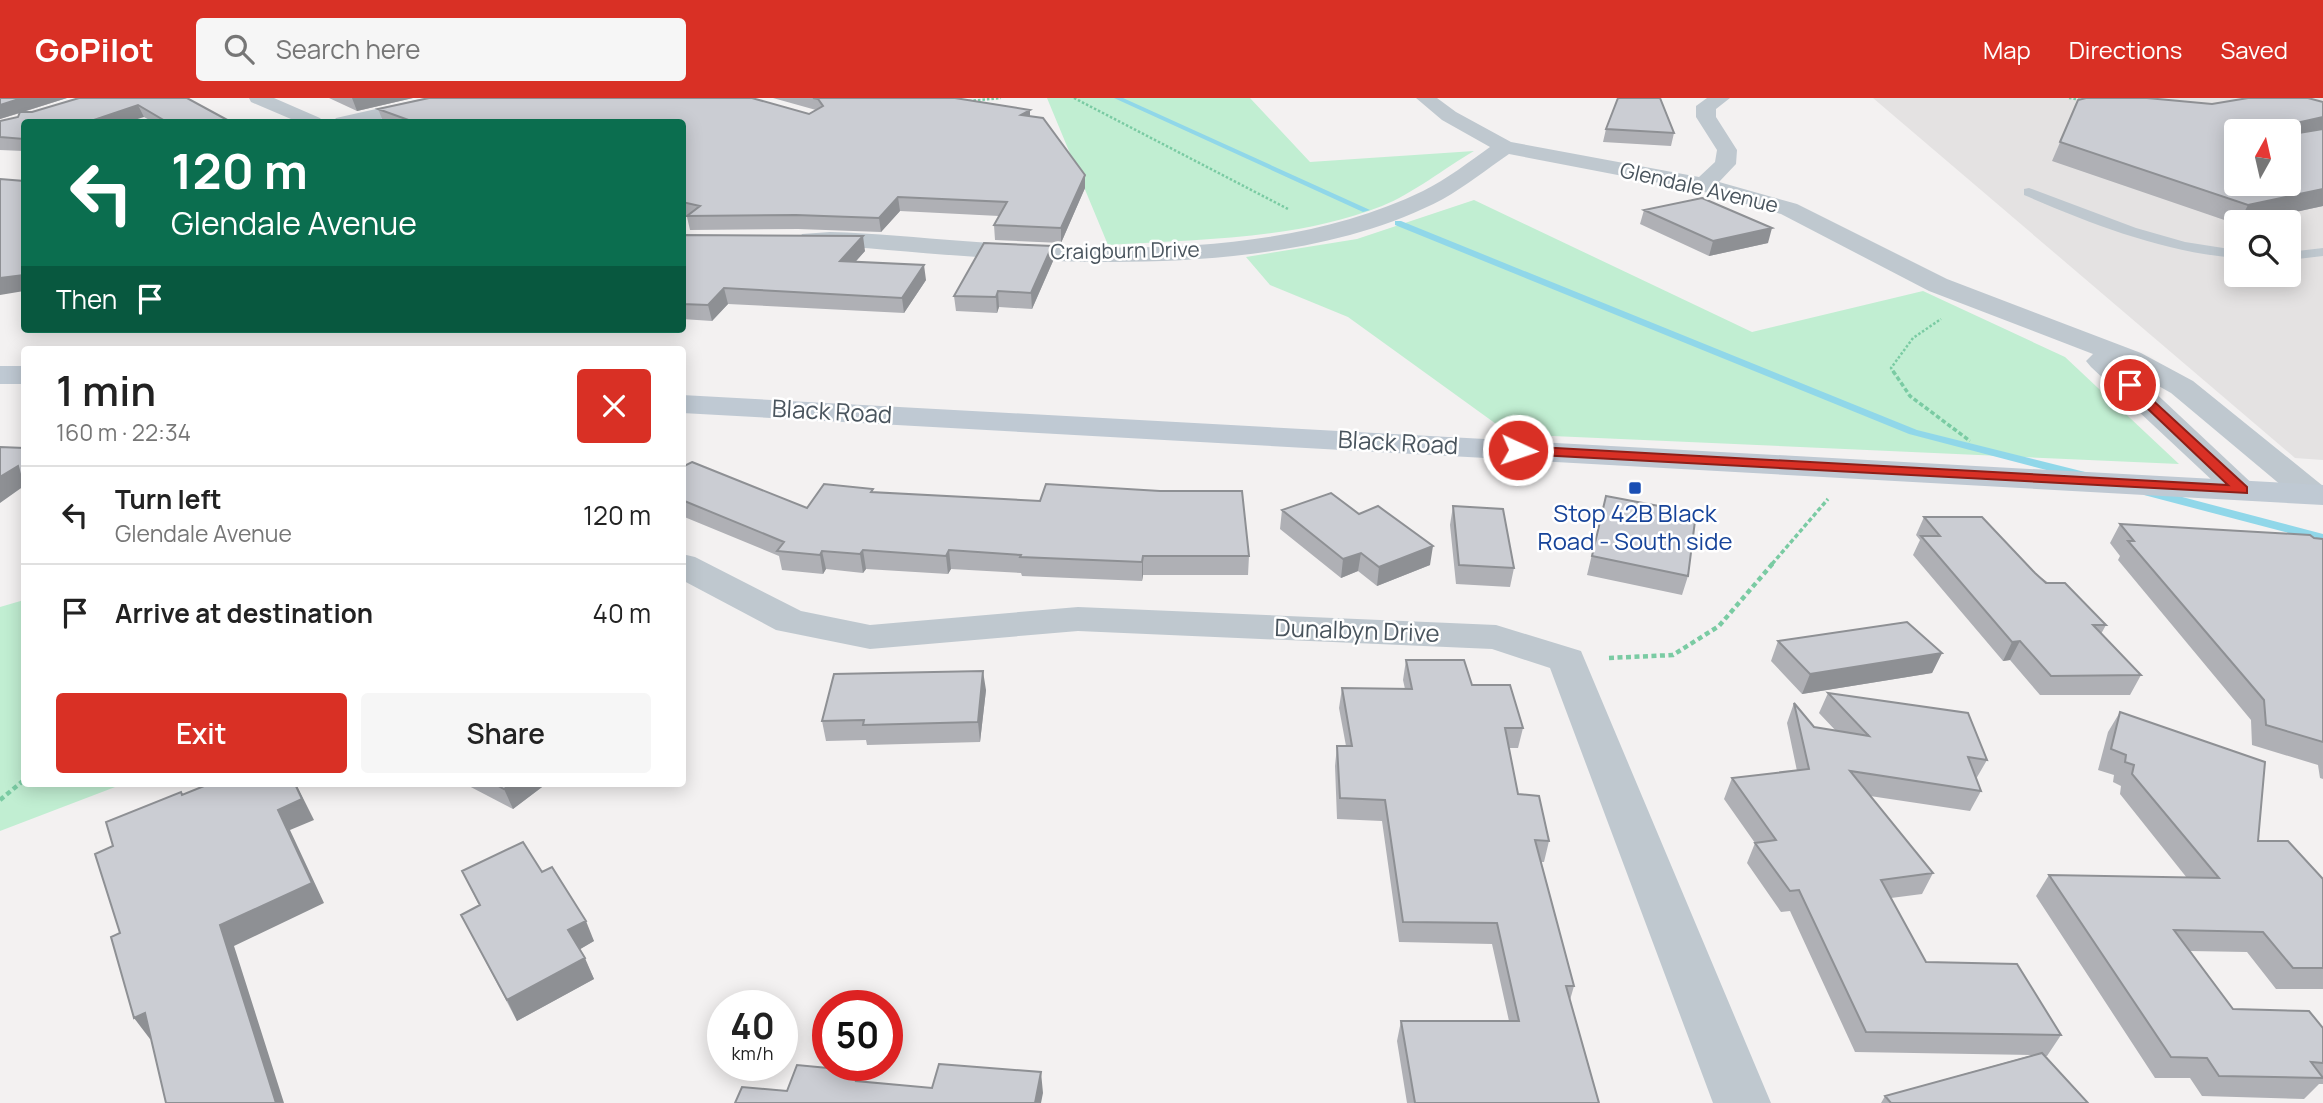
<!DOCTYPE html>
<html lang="en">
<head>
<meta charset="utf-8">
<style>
	:root { --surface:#fff; --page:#f6f6f6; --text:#222; --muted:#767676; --line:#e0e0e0; --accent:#d93025 }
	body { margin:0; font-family:Manrope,sans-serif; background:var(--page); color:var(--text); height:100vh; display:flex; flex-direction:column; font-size:26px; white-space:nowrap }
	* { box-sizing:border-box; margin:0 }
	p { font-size:23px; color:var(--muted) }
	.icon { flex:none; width:38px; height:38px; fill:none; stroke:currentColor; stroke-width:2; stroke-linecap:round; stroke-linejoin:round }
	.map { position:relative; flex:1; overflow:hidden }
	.side { position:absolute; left:21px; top:248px; width:665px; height:441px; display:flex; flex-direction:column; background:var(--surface); border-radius:7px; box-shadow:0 4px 18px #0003 }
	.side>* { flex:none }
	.guide { position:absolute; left:21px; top:21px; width:665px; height:214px; border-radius:7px; box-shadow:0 4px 18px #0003; background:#0b6e4f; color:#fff; overflow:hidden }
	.needle { width:46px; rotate:8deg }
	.fabs { position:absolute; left:2224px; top:21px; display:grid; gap:14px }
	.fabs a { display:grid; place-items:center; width:77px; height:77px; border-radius:7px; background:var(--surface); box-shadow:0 4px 18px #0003; font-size:35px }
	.speed { position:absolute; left:707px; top:892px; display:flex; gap:14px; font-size:35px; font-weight:700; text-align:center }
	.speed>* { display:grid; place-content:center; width:91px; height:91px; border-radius:50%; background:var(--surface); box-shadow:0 4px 18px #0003; line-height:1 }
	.speed small { font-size:18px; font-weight:400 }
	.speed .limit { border:10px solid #d22; background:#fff; color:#111 }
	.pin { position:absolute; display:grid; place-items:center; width:60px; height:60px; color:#fff; margin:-30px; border:4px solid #fff; border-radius:50%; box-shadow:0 2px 7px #0007 }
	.me { position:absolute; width:77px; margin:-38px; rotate:93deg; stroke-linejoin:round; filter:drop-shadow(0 0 5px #0008) }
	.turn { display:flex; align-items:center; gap:24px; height:147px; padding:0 35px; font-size:32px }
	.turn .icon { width:91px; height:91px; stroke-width:2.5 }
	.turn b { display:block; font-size:49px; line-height:60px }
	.then { display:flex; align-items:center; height:66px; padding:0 35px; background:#0003; gap:14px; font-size:26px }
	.round { display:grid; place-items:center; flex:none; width:74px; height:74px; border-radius:7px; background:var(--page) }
	.overview { display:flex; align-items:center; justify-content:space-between; height:119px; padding:0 35px }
	h1 { font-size:42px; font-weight:600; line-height:52px }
	.action { display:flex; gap:14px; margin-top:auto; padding:14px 35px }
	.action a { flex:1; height:80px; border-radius:7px; background:var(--accent); color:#fff; font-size:28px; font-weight:600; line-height:80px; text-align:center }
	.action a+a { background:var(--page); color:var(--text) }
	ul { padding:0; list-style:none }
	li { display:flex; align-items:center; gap:21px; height:98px; padding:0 35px; border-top:2px solid var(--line) }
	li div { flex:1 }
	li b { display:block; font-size:26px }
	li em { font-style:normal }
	header { display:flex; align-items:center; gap:42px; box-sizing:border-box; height:98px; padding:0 35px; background:var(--accent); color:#fff }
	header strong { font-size:33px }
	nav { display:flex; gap:38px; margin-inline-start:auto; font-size:24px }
	.search { width:490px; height:63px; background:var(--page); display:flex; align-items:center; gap:18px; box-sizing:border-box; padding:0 24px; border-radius:7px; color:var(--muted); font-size:26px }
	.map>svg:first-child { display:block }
	.education { fill:#e4e2e2; fill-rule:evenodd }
	.green { fill:#c1eed2 }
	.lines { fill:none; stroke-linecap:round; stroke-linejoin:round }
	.stream { fill:#90d7e9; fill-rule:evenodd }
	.path-far2 { stroke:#7acba3; stroke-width:2.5; stroke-dasharray:2.5 2; stroke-linecap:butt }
	.path-far1 { stroke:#7acba3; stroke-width:3.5; stroke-dasharray:4.5 2.5; stroke-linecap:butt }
	.path { stroke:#7acba3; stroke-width:4.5; stroke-dasharray:5 3.5; stroke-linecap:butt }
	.lane { fill:#bfc8cf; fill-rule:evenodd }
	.street { fill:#bfc8cf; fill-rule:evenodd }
	.secondary { fill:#bfc9d3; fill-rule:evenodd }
	.wall { fill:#afb0b5 }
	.shaded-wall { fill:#8e9094 }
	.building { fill:#cbcdd3; stroke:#8e9094; stroke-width:2; fill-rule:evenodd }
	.route { fill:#d93025; stroke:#8d1f18; stroke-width:2 }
	.transit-dot { fill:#1a4fb4; stroke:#fff; stroke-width:2.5 }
	.labels { text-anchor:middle; stroke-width:5; stroke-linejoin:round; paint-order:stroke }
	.far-street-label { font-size:21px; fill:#49545d; stroke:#fff }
	.street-label { font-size:24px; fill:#49545d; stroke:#fff }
	.transit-label { font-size:24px; fill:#164399; stroke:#fff }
</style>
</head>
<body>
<header>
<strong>GoPilot</strong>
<div class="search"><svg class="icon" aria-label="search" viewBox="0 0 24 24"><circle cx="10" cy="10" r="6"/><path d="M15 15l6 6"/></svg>Search here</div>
<nav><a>Map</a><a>Directions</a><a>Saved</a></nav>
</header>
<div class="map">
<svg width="2323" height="1005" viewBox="0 0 2323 1005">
	<rect width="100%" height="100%" fill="#f3f1f1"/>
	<path class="education" d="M 1873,0 L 2323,0 L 2323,362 L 2295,360 ZM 2236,33 L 2289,33 L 2289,86 L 2236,86 ZM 2236,124 L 2289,124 L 2289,177 L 2236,177 Z"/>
	<path class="green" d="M 1047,0 L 1250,0 L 1310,64 L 1474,53 C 1445,70 1412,96 1382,108 C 1295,142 1200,141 1108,147 Z
		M 1474,102 L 1752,234 L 1923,193 L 2065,259 L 2179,366 L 1510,336 L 1348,219 L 1270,187 L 1246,159 L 1357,141 Z
		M 24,502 L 24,686 L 123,686 L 0,733 L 0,509 Z"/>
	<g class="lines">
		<path class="stream" d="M 1114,0 L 1123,0 L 1370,112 L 1363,114 Z
			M 1395,123 L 1401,123 L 1917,332 L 2085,374 L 2087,377 L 2081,381 L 1909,336 L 1395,127 Z
			M 2148,390 L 2323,436 L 2323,444 L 2144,397 L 2142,394 Z"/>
		<path class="path-far2" d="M 1074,0 L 1288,111
			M 2069,0 L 2082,2
			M 969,3 L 1001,0
			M 1894,275 L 1891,270 L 1913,240 L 1941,221"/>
		<path class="path-far1" d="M 1893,273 L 1910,298 L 1970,343
			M 1772,466 L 1828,401"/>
		<path class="path" d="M 1609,560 L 1673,557 L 1719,528 L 1774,464
			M 0,702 L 24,682"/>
		<path class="lane" d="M 2029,90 L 2136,130 L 2185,144 L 2236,152 L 2236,160 C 2163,154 2092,126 2024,97 L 2024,91 Z
			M 2323,150 L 2323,158 L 2289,162 L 2289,154 Z"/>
		<path class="street" d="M 249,0 L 274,0 L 320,20 L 323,24 L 298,24 L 251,4 Z
			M 425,0 L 460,0 L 458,4 L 367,24 L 333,24 L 336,20 Z
			M 1416,0 L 1437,0 L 1456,14 L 1511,44 L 1699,79 L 1715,64 L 1717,52 L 1696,19 L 1696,8 L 1707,0 L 1730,0 L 1716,11 L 1716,19 L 1737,52 L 1736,66 L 1719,84 L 1797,106 L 1947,181 L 2141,255 L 2193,283 L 2323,388 L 2323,404 L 2312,406 L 2300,403 L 2171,295 L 2132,273 L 2259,392 L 2254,399 L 2242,402 L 2230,399 L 2091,269 L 2086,263 L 2093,256 L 1929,193 L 1781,116 L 1701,93 L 1509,56 C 1487,71 1466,88 1443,101 C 1309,172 1112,169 964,158 C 913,155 862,148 811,148 L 802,146 L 799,141 L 802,136 L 830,134 C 875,135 919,140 963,143 C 1111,154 1287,159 1423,93 C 1447,81 1469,64 1490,49 L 1442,22 Z
			M 682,456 L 695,459 L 801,513 L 870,527 L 1078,509 L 1496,527 L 1581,553 L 1771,1005 L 1713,1005 L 1550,570 L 1492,551 L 1078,533 L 870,551 L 776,532 L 682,482 Z"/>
		<path class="secondary" d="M 0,268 L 24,268 L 24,286 L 0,286 Z
			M 682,297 L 2323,387 L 2323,407 L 682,315 Z"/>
	</g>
	<path class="wall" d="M 0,0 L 67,0 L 23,14 L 187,0 L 231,24 L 153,24 L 144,19 L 24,24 L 24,53 L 0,52 L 0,23 L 18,19 L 20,15 L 0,21 Z
		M 329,0 L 413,0 L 357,13 Z
		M 773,0 L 955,0 L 1030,12 L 1030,18 L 1085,77 L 1085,90 L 1061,145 L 995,142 L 994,127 L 999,118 L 900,113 L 881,134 L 798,131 L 690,132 L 687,119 L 682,117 L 682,24 L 386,24 L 383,23 L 378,11 L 809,16 L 816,12 Z
		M 2078,2 L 2212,6 L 2323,4 L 2323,108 L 2249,124 L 2236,124 L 2236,126 L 2052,63 Z
		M 1606,31 L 1674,35 L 1671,48 L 1603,44 Z
		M 1644,112 L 1768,145 L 1709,158 L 1640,126 Z
		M 682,137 L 865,153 L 855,164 L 926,182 L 904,215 L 728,206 L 712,223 L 682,221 Z
		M 1052,148 L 1053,163 L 1032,211 L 999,209 L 997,215 L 956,213 L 954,198 Z
		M 682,369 L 807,410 L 873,394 L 1249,458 L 1248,477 L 1143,477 L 1142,483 L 1022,478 L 1021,475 L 951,471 L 948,476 L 866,471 L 863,475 L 826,471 L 823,476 L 782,472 L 779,458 L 682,418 Z
		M 1606,398 L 1688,478 L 1682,497 L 1587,477 Z
		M 1453,408 L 1514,470 L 1510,489 L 1456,486 L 1450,427 Z
		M 1282,412 L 1430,467 L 1377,488 L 1358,473 L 1341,480 L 1280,431 Z
		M 1924,419 L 2035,475 L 2106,527 L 2101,536 L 2141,577 L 2130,597 L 2040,597 L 2010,562 L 2003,563 L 1913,457 L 1920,442 L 1916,437 Z
		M 2120,426 L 2323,441 L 2323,681 L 2320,680 L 2318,667 L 2252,647 L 2251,622 L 2118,462 L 2120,458 L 2110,445 Z
		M 1778,543 L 1942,555 L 1932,575 L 1802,596 L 1771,563 Z
		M 1406,562 L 1472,587 L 1523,630 L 1518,650 L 1509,650 L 1518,696 L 1549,743 L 1544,764 L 1541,764 L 1574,888 L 1570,902 L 1599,1005 L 1407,1005 L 1397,943 L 1401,923 L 1509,923 L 1492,846 L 1399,844 L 1382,723 L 1337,721 L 1335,668 L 1337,648 L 1346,648 L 1339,610 L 1342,590 L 1405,591 L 1403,582 Z
		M 986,592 L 980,644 L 867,647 L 866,642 L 826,643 L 822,623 Z
		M 1828,595 L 1987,662 L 1976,681 L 1981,693 L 1970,713 L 1870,698 L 1933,775 L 1922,796 L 1891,800 L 1926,864 L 2061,937 L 2047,958 L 2044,958 L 2088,1005 L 1881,1005 L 1885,998 L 2032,957 L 1855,954 L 1790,813 L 1781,814 L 1747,765 L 1755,745 L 1724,701 L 1732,680 L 1797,673 L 1787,625 L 1794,605 L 1814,629 L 1836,633 L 1819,615 Z
		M 2120,614 L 2258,743 L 2323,781 L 2323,891 L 2276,891 L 2247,854 L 2190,853 L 2233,911 L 2323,930 L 2323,986 L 2319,986 L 2304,1001 L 2202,998 L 2190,980 L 2155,980 L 2036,798 L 2049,777 L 2187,780 L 2120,696 L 2121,688 L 2113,684 L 2114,677 L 2098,672 L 2108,634 Z
		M 465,686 L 546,686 L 513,711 Z
		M 462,773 L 542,774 L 594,843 L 580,851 L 594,881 L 517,923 L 461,817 L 479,807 Z"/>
	<path class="shaded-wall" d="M 22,0 L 67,0 L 0,21 L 0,7 Z
		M 352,0 L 413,0 L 357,13 Z
		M 138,7 L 144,19 L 128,24 L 88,24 Z
		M 1030,12 L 1030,25 L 1021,17 Z
		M 2323,19 L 2323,35 L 2289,42 L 2296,25 Z
		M 1085,77 L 1085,90 L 1061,145 L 1061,130 Z
		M 2323,91 L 2323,108 L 2249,124 L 2239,124 L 2248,107 Z
		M 898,99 L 900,113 L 881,134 L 879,120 Z
		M 1772,130 L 1768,145 L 1709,158 L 1713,143 Z
		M 863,138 L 865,153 L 842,179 L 840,163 Z
		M 1052,148 L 1053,163 L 1032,211 L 1031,195 Z
		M 924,167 L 926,182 L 904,215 L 902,200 Z
		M 24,177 L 24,193 L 0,197 L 0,180 Z
		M 724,190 L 728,206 L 712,223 L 708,207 Z
		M 998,193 L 999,209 L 997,215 L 996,199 Z
		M 18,368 L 24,388 L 0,405 L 0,379 Z
		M 1433,448 L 1430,467 L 1377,488 L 1379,469 Z
		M 863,452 L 866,471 L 863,475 L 860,456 Z
		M 949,452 L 951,471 L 948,476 L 946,458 Z
		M 822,453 L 826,471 L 823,476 L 820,457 Z
		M 1361,455 L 1358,473 L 1341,480 L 1343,461 Z
		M 1143,458 L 1143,477 L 1142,483 L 1142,464 Z
		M 2020,543 L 2010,562 L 2003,563 L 2012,544 Z
		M 1942,555 L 1932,575 L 1802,596 L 1810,576 Z
		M 983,573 L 986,592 L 980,644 L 978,624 Z
		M 295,686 L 296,686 L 314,722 L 290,732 L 324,805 L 234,848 L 284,1005 L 276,1005 L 220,827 L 278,712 Z
		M 511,686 L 546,686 L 513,711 L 504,691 Z
		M 586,823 L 594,843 L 577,853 L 568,832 Z
		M 585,860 L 594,881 L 517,923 L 507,902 Z
		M 145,915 L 161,936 L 150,941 L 134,920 Z
		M 859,973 L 864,994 L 856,983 Z
		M 1041,974 L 1043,995 L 1041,1005 L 1035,1005 Z"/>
	<path class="building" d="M 0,0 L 22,0 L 0,7 Z
		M 79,0 L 187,0 L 231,24 L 167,24 L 138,7 L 88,24 L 24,24 L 24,41 L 0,39 L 0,23 L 18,19 L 20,14 L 32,14 Z
		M 429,0 L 752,0 L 809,16 L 823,8 L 818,1 L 813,0 L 955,0 L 1030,12 L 1021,17 L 1043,20 L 1085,77 L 1061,130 L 994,127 L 1007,104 L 898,99 L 879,120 L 796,117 L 687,118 L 700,108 L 682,104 L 682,24 L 414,24 L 378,11 Z
		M 1618,0 L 1660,0 L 1674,35 L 1606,31 Z
		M 2086,0 L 2147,0 L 2212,6 L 2248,0 L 2308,0 L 2323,4 L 2323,19 L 2296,25 L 2296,33 L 2299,35 L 2323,31 L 2323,91 L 2248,107 L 2060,44 L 2078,2 ZM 2236,33 L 2289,33 L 2289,86 L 2236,86 Z
		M 0,81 L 24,83 L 24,177 L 0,180 Z
		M 1702,100 L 1772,130 L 1713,143 L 1644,112 Z
		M 682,137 L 863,138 L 840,163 L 924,167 L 902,200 L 724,190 L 708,207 L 682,206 Z
		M 984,145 L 1052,148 L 1031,195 L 998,193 L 996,199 L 954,198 Z
		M 0,349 L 24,350 L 24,392 L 18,368 L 0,379 Z
		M 692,364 L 807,410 L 824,386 L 873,391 L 871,394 L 1040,403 L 1046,386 L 1160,393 L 1242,393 L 1249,458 L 1143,458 L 1142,464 L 1020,459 L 1021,457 L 949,452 L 946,458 L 863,452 L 860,456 L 822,453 L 820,457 L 777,453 L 784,444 L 682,402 L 682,369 Z
		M 1331,395 L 1359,416 L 1378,408 L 1433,448 L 1379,469 L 1361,455 L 1343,461 L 1282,412 Z
		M 1606,398 L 1696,415 L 1688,478 L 1592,458 Z
		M 1453,408 L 1503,411 L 1514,470 L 1459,467 Z
		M 1924,419 L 1982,419 L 2035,475 L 2046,485 L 2065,485 L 2106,527 L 2093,527 L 2141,577 L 2051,578 L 2020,543 L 2012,544 L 1921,438 L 1940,438 Z
		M 2120,426 L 2310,437 L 2314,440 L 2323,441 L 2323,644 L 2266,627 L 2264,602 L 2128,443 L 2134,443 Z
		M 1907,524 L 1942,555 L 1810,576 L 1778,543 Z
		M 1406,562 L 1464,562 L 1472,587 L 1510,587 L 1523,630 L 1505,630 L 1518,696 L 1539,698 L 1549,743 L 1535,742 L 1574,888 L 1566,888 L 1599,1005 L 1415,1005 L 1401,923 L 1519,923 L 1497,825 L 1403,824 L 1385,702 L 1340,700 L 1337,648 L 1352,648 L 1342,590 L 1412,591 Z
		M 983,573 L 978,624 L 863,627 L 864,622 L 822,623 L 834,576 Z
		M 1828,595 L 1968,615 L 1987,662 L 1968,659 L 1981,693 L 1850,673 L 1933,775 L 1881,782 L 1926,864 L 2017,866 L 2061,937 L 1866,934 L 1799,792 L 1790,793 L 1755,745 L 1776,742 L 1732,680 L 1809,671 L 1794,605 L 1814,629 L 1869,638 Z
		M 2120,614 L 2265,664 L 2258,743 L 2288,743 L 2323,781 L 2323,870 L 2293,870 L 2263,834 L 2174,832 L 2233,911 L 2309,913 L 2323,930 L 2323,965 L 2311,964 L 2323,980 L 2219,978 L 2207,960 L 2171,959 L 2049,777 L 2219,780 L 2132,676 L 2134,667 L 2125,664 L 2126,657 L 2111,651 Z
		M 209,686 L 295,686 L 302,701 L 278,712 L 312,785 L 220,827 L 276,1005 L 166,1005 L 145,915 L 134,920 L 111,839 L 120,835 L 95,756 L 113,748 L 106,724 L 181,694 L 182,697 Z
		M 495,686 L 511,686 L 504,691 Z
		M 523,744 L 542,774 L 552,769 L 586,823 L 568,832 L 585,860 L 507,902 L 461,817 L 480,807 L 462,773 Z
		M 2042,955 L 2088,1005 L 1891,1005 L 1885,998 Z
		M 939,966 L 1041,974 L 1035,1005 L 735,1005 L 742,989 L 787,993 L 797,967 L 859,973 L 856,983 L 932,990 Z"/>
	<path class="route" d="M 2130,283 L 2134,285 L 2247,389 L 2247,395 L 1518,356 L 1512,352 L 1518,348 L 2228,387 L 2126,290 L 2124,287 Z"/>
	<rect class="transit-dot" x="1628" y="383" width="14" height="14" rx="3.5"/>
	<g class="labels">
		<g class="far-street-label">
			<text transform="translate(1699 90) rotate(13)" y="7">Glendale Avenue</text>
			<text transform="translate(1125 153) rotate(-1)" y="7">Craigburn Drive</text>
		</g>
		<g class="street-label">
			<text transform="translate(832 314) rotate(3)" y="8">Black Road</text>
			<text transform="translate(1398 345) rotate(3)" y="8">Black Road</text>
			<text transform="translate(1357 533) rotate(2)" y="8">Dunalbyn Drive</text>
		</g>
		<g class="transit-label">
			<text x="1635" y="424">Stop 42B Black<tspan x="1635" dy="28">Road - South side</tspan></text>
		</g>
	</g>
</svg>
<div class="fabs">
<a><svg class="needle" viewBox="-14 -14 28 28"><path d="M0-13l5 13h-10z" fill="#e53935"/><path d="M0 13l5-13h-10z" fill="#767676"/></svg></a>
<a><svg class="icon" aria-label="search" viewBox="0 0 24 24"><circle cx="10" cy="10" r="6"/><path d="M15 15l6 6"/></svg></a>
</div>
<div class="speed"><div>40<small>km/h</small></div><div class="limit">50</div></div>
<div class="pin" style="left:2130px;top:287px;background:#d93025"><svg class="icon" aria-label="arrive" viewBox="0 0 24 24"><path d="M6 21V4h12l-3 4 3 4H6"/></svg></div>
<svg class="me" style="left:1518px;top:352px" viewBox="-20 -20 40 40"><circle r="17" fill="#d93025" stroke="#fff" stroke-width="3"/><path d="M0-11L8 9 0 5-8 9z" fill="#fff"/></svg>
<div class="guide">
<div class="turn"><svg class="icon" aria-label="left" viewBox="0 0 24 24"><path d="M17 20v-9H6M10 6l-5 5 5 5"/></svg><div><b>120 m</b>Glendale Avenue</div></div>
<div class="then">Then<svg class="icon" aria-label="arrive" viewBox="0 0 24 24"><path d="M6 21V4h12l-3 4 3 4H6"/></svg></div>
</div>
<section class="side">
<div class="overview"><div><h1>1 min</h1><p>160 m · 22:34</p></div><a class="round" style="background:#d93025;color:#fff"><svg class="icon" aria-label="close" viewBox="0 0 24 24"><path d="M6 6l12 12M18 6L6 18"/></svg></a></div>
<ul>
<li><svg class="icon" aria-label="left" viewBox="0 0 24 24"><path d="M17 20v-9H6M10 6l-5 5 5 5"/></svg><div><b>Turn left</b><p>Glendale Avenue</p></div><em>120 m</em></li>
<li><svg class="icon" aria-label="arrive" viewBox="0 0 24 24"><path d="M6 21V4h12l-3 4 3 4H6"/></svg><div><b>Arrive at destination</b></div><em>40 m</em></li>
</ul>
<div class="action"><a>Exit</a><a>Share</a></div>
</section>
</div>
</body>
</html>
